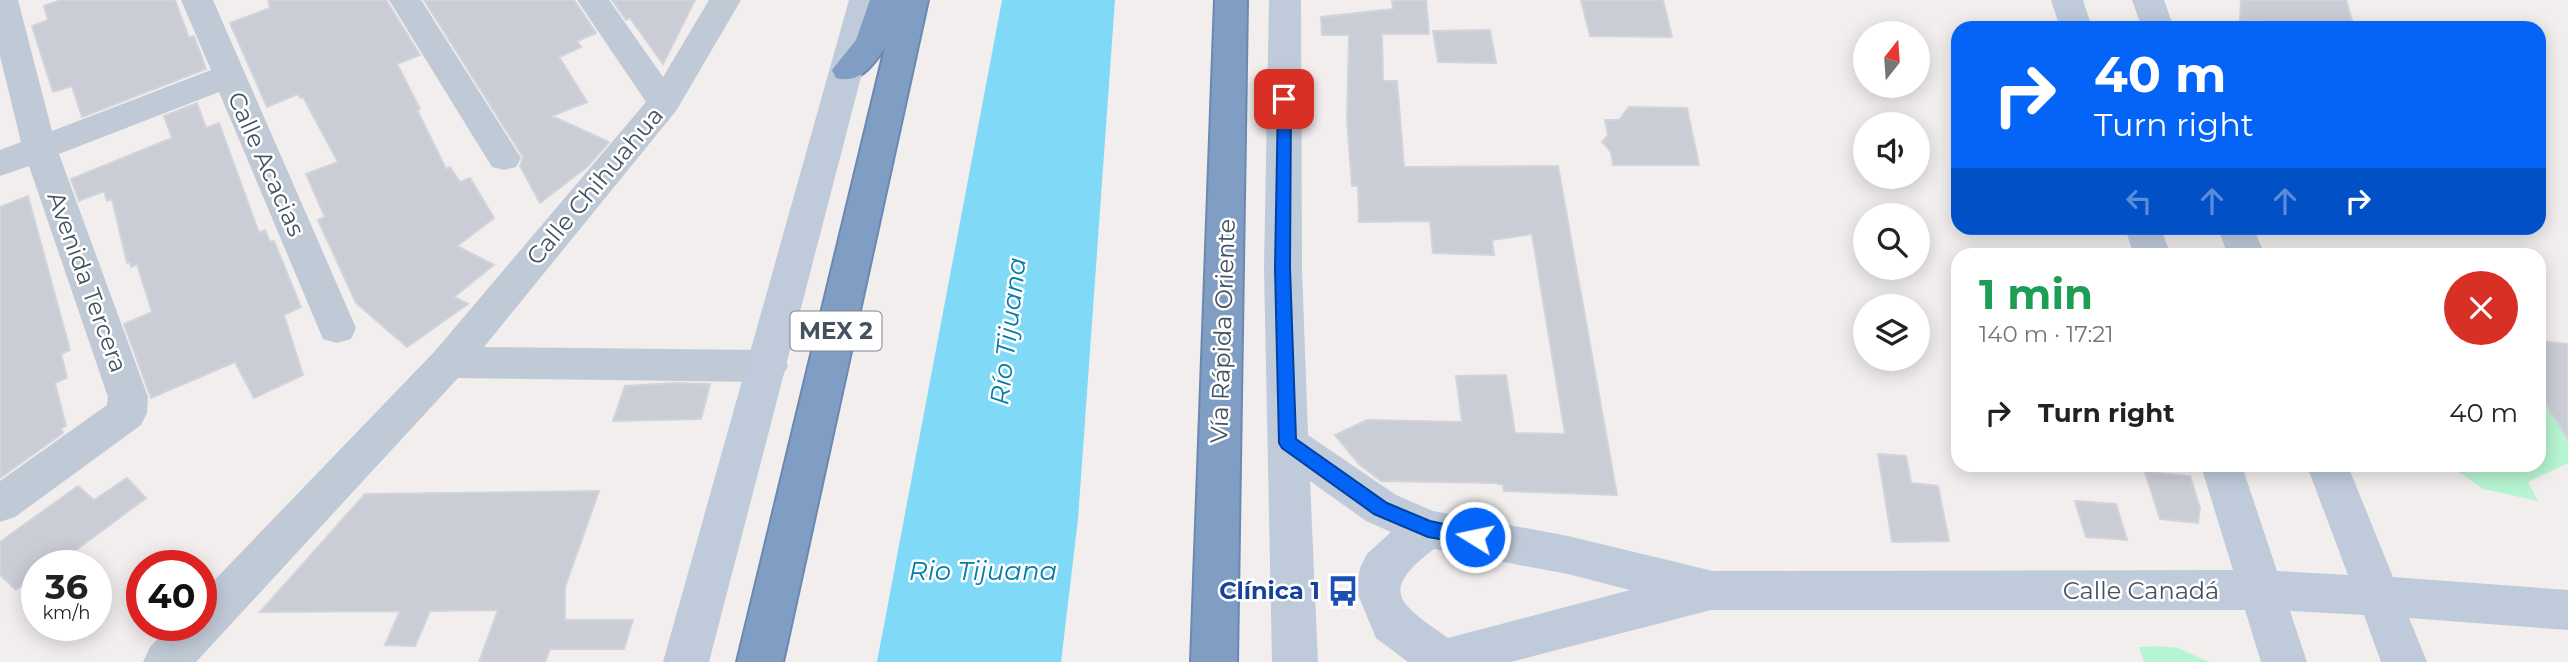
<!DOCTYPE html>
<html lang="en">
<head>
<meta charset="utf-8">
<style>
	:root { --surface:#fff; --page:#f6f6f6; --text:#222; --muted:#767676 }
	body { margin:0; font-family:Montserrat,sans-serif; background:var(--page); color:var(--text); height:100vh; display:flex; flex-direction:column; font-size:26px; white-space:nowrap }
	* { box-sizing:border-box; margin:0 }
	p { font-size:23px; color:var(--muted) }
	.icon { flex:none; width:38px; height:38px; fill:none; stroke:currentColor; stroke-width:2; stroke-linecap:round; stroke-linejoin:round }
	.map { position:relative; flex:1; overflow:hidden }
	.panel { position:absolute; left:1951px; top:248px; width:595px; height:224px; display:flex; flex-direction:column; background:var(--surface); border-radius:21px; box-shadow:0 4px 18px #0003 }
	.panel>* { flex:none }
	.banner { position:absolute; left:1951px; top:21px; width:595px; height:214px; border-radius:21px; box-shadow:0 4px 18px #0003; background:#0364f7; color:#fff; overflow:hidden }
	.needle { width:46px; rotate:17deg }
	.fabs { position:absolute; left:1853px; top:21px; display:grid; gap:14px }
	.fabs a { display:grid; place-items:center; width:77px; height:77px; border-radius:50%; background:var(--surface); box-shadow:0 4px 18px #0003; font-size:35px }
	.speed { position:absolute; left:21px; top:550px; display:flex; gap:14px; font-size:35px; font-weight:700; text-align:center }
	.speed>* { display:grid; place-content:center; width:91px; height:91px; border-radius:50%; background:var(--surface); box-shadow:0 4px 18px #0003; line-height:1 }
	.speed small { font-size:18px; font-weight:400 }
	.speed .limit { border:10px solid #d22; background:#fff; color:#111 }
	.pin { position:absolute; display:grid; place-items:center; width:60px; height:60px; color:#fff; margin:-30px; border-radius:14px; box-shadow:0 4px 10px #0006 }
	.me { position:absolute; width:77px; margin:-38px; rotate:280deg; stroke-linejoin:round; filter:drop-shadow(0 0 5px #0008) }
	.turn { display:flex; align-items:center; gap:24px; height:147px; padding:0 28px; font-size:32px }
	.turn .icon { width:91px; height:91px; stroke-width:2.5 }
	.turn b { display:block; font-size:49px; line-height:60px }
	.lanes { display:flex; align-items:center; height:66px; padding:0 28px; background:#0003; justify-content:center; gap:35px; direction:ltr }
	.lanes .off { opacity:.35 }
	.round { display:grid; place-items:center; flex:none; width:74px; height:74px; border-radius:37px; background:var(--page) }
	.headline { display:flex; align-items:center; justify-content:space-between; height:119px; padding:0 28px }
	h1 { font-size:42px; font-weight:700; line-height:52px; color:#1e9e55 }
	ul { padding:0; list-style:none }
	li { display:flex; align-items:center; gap:21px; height:91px; padding:0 28px }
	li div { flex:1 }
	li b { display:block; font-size:26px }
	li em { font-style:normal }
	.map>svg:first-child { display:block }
	.green { fill:#b7f4d1 }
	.water { fill:#7fd9f7 }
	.building { fill:#cacdd5; stroke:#d2d4db; stroke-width:2 }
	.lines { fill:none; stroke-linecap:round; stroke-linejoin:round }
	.highway-casing { stroke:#6b89b0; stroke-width:4 }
	.street { fill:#c0cad6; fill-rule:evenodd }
	.secondary { fill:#bfcbda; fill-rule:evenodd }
	.highway { fill:#809ec4; fill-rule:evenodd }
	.route { fill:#0364f7; stroke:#0241a1; stroke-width:2 }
	.labels { text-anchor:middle; stroke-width:5; stroke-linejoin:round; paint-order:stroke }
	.shield { fill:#fff; stroke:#7c858f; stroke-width:2 }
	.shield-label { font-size:23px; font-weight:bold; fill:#44515f }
	.street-label { font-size:24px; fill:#44515f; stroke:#fff }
	.transit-label { font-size:24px; font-weight:bold; fill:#164399; stroke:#fff; text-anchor:end }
	.water-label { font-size:26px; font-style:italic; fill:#027da6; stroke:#fff }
</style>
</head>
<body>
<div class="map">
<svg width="2568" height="662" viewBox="0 0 2568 662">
	<rect width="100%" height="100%" fill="#f2eeee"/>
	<path class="green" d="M 2539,391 L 2568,435 L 2568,463 L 2528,482 L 2538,501 L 2483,489 L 2450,466 L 2539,466 Z
		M 2158,646 L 2178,648 L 2209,662 L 2144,662 L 2139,647 Z"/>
	<path class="water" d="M 1002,0 L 1115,0 L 1078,519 L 1061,662 L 877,662 Z"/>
	<path class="building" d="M 61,0 L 175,0 L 189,38 L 194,36 L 206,69 L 82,117 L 72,86 L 53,92 L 32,26 L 48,20 L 44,6 Z
		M 268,0 L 386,0 L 420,55 L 397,64 L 420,109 L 417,110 L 446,169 L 450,167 L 460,182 L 470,178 L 494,218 L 457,246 L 494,265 L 454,297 L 468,304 L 407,347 L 356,303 L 318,220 L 325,217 L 306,174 L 338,162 L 303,97 L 300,98 L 298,94 L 267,107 L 230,23 L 270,8 Z
		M 424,0 L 574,0 L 596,33 L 577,41 L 581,47 L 559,57 L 587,102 L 552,116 L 609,142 L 588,166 L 540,203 L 520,166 L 523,157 Z
		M 612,0 L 695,0 L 663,64 L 630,18 L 626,20 Z
		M 1392,0 L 1426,0 L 1429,34 L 1382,34 L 1383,81 L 1397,81 L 1404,167 L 1558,166 L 1617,495 L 1504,491 L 1503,485 L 1495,483 L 1381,481 L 1359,464 L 1335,435 L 1367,420 L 1462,422 L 1456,376 L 1506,375 L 1515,433 L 1565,434 L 1532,234 L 1492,240 L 1494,255 L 1433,253 L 1430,221 L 1359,222 L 1358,186 L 1352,186 L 1347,120 L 1349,35 L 1322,35 L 1321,17 L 1393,9 Z
		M 1581,0 L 1663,0 L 1672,37 L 1590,36 Z
		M 2241,0 L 2346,0 L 2354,27 L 2240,20 Z
		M 1490,30 L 1496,63 L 1438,62 L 1433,31 Z
		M 197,103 L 206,128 L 219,123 L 259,233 L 265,230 L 270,242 L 274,241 L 301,307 L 284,315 L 303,375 L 254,398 L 235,362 L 151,398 L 124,324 L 152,312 L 137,264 L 131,267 L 130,262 L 127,263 L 112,199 L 107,201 L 104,191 L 79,201 L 71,179 L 172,138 L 164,116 Z
		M 1629,107 L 1687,108 L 1699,165 L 1613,165 L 1611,152 L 1602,142 L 1608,135 L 1605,120 L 1619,120 Z
		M 28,196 L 70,350 L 61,354 L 67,378 L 55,383 L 66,426 L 61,428 L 63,433 L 0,478 L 0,207 Z
		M 2539,341 L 2568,344 L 2568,439 L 2541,396 Z
		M 675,383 L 710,384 L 701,419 L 613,421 L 625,386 Z
		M 1878,454 L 1906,456 L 1911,483 L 1938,486 L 1949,541 L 1892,542 Z
		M 2145,472 L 2190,476 L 2200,508 L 2198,523 L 2160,519 Z
		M 127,478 L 146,498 L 56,565 L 37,565 L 37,575 L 16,590 L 0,575 L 0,542 L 78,486 L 94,500 Z
		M 599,491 L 565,587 L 565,620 L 633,620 L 624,649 L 550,649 L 545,662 L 479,662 L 498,610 L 430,611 L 415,646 L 385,645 L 400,611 L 260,612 L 365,494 Z
		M 2075,501 L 2116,504 L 2127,540 L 2086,537 Z"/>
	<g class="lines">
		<defs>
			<path id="highway" d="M 870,0 L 928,0 L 783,662 L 737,662 L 885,48 C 872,66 860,84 836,78 L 832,70 L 856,40 Z
				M 1215,0 L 1247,0 L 1237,662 L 1191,662 Z"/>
		</defs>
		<use href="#highway" class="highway-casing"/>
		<path class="street" d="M 0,0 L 18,0 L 52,131 L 211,70 L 181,0 L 213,0 L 356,328 L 351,339 L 337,343 L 323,339 L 219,92 L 59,154 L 148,397 L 147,413 L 141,425 L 15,517 L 0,522 L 0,481 L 107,405 L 108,397 L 29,166 L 0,176 L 0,150 L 21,142 L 0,56 Z
			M 389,0 L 421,0 L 521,158 L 516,167 L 504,170 L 492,167 Z
			M 577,0 L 609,0 L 663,77 L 709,0 L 741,0 L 676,111 L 484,347 L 768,350 L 782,355 L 788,366 L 782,377 L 768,382 L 458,378 L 196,662 L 143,662 L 150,647 L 171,625 L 201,625 L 201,594 L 435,351 L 646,102 Z"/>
		<path class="secondary" d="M 849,0 L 881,0 L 709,662 L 663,662 Z
			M 1269,0 L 1301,0 L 1302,268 L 1308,435 L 1396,495 L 1433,511 L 1568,536 L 1713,571 L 2233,570 L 2201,466 L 2242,466 L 2277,571 L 2348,575 L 2307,466 L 2348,466 L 2393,577 L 2568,590 L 2568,630 L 2409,618 L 2427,662 L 2381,662 L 2364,615 L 2290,611 L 2307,662 L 2261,662 L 2245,610 L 1711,610 L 1511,662 L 1408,662 L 1376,638 L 1356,590 L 1360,568 L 1367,554 L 1391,532 L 1366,521 L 1310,481 L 1318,662 L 1272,662 L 1264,268 ZM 1434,549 L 1568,574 L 1630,590 L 1448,638 C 1400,604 1377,592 1434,549 Z
			M 2051,0 L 2083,0 L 2092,28 L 2060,28 Z
			M 2132,0 L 2164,0 L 2174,28 L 2142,28 Z
			M 2125,228 L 2161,228 L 2171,256 L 2134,256 Z
			M 2218,228 L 2254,228 L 2265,256 L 2228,256 Z"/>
		<use href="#highway" class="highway"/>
	</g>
	<path class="route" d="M 1284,95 L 1291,99 L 1290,268 L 1296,439 L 1387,503 L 1430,521 L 1481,532 L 1484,537 L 1481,543 L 1475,545 L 1428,537 L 1374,514 L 1282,448 L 1279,443 L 1275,268 L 1278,99 Z"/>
	<defs>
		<symbol id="bus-bare" viewBox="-9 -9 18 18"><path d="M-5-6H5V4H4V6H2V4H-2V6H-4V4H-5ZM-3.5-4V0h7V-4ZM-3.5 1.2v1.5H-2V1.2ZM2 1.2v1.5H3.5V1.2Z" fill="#1a4fb4" stroke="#fff" stroke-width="2.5" paint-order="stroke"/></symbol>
	</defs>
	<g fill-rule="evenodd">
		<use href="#bus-bare" x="1321" y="569" width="44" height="44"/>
	</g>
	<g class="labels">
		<rect class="shield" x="790.5" y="311.5" width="91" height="39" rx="5"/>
		<g class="shield-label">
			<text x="836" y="339">MEX 2</text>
		</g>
		<g class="street-label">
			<text transform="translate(266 164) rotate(66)" y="8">Calle Acacias</text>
			<text transform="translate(595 186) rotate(-50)" y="8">Calle Chihuahua</text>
			<text transform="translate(87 282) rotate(70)" y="8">Avenida Tercera</text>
			<text transform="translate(1223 331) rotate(-88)" y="8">Vía Rápida Oriente</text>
			<text x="2141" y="599">Calle Canadá</text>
		</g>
		<g class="transit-label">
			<text x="1320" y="599">Clínica 1</text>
		</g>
		<g class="water-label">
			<text transform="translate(1008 331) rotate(-83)" y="9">Río Tijuana</text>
			<text x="983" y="580">Rio Tijuana</text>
		</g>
	</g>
</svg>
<div class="fabs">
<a><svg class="needle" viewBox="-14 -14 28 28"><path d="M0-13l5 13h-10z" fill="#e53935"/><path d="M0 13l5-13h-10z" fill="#767676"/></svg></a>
<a><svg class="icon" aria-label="sound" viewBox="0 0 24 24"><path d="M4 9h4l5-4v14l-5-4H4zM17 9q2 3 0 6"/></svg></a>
<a><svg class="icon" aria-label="search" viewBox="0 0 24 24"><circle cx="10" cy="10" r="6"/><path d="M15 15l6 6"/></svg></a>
<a><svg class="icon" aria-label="layers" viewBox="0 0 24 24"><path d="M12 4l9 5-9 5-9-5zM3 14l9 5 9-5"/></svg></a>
</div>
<div class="speed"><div>36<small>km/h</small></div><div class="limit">40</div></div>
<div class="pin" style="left:1284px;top:99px;background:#d93025"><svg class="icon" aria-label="arrive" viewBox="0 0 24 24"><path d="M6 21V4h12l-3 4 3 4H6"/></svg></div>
<svg class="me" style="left:1475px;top:537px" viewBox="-20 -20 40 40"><circle r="17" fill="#0364f7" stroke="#fff" stroke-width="3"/><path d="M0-11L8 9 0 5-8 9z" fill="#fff"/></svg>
<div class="banner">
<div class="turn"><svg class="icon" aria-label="right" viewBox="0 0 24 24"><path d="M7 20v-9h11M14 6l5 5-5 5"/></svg><div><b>40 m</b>Turn right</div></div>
<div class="lanes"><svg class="icon off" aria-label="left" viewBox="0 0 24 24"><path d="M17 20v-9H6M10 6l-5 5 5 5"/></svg><svg class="icon off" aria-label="ahead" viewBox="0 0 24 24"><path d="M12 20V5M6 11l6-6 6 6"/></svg><svg class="icon off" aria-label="ahead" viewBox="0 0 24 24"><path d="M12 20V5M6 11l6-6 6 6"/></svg><svg class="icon" aria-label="right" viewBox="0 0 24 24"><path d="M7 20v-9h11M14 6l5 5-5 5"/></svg></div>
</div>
<section class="panel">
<div class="headline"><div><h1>1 min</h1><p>140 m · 17:21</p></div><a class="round" style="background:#d93025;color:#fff"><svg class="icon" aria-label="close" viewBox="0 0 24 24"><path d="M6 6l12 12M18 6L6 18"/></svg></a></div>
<ul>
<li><svg class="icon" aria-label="right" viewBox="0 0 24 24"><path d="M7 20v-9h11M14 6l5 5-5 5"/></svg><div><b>Turn right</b></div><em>40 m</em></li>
</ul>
</section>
</div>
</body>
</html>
